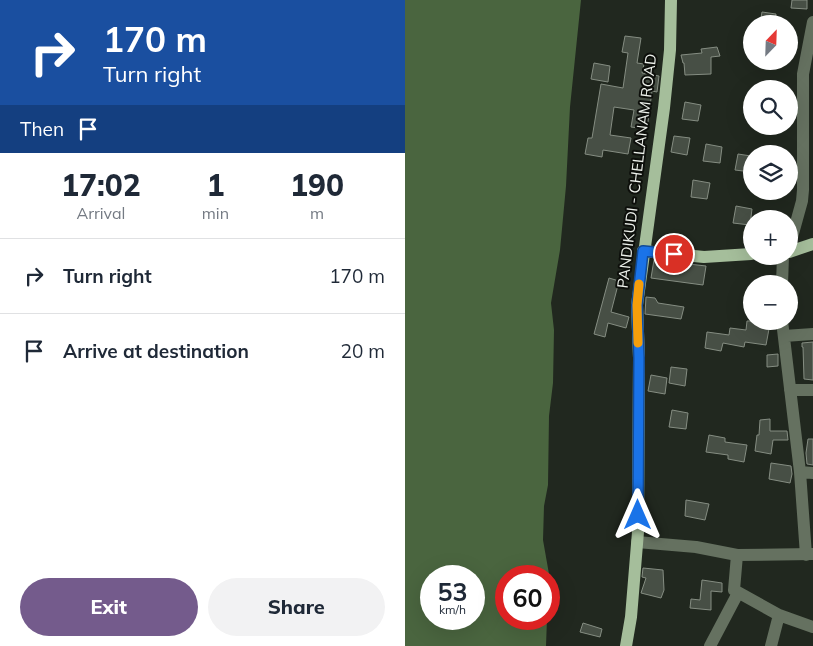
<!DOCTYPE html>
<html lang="en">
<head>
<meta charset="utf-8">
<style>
	:root { --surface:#fff; --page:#f2f2f3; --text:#1f2937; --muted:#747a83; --line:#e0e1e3; --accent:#745b8c }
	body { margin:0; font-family:Mulish,sans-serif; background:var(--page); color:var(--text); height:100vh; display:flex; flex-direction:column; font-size:19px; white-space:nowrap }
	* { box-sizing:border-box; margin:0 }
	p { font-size:16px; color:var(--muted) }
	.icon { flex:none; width:28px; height:28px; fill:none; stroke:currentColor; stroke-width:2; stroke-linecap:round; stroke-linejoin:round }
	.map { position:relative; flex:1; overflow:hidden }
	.side { display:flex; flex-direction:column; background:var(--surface); width:405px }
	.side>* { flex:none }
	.top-card { background:#1a4fa0; color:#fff; overflow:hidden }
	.needle { width:32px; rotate:23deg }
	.fabs { position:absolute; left:338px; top:15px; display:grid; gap:10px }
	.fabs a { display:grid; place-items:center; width:55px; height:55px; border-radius:50%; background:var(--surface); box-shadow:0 5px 20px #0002; font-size:25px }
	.speed { position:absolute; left:15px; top:565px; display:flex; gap:10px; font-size:25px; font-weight:700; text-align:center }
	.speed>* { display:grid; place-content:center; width:65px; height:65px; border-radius:50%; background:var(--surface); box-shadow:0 5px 20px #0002; line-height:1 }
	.speed small { font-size:12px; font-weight:400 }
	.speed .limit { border:8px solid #d22; background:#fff; color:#111 }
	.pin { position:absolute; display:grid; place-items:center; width:42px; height:42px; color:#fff; margin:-21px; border:2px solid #fff; border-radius:50%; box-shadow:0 1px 5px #0007 }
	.me { position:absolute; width:55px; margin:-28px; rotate:0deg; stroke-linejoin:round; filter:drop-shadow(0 0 4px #0008) }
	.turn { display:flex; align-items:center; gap:18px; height:105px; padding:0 20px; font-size:22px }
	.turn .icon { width:65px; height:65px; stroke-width:2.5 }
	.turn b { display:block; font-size:35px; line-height:42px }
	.then { display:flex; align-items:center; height:48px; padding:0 20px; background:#0003; gap:10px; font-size:19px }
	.eta { display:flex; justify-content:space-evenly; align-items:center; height:85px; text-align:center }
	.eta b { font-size:30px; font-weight:800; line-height:35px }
	.button { display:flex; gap:10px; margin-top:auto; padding:10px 20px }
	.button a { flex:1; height:58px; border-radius:30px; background:var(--accent); color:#fff; font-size:20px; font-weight:800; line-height:58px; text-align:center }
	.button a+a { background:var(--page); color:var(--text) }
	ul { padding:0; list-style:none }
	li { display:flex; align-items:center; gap:15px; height:75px; padding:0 20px; border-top:1px solid var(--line) }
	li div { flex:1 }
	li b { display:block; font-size:19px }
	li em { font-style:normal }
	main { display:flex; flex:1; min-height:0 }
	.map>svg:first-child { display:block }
	.water { fill:#4a653f; fill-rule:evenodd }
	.building { fill:#474f45; stroke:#858d82 }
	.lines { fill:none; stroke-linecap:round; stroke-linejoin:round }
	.minor { stroke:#657160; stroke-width:12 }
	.major { stroke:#a5be9b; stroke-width:12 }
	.route-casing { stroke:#114b97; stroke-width:12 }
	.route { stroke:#1a73e8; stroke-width:9 }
	.slow { stroke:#f59e0b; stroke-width:9 }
	.labels { text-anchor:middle; stroke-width:4; stroke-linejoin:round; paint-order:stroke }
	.street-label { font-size:15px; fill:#eef2ec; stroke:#0d0f0b }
</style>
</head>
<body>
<main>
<section class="side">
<div class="top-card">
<div class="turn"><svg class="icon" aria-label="right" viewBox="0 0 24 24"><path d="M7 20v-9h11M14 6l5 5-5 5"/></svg><div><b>170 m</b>Turn right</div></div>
<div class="then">Then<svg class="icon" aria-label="arrive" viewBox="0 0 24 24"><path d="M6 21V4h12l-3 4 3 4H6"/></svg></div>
</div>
<div class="eta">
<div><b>17:02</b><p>Arrival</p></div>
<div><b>1</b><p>min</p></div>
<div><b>190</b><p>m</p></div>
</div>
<ul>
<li><svg class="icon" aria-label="right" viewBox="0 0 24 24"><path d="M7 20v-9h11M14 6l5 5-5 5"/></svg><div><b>Turn right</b></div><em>170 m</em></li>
<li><svg class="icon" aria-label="arrive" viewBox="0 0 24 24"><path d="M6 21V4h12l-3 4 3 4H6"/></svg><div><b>Arrive at destination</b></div><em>20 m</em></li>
</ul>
<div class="button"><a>Exit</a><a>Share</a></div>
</section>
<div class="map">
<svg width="408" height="646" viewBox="0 0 408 646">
	<rect width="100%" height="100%" fill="#21281f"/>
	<path class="water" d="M 0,0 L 176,0 L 165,107 L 161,186 L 155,250 L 146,303 L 149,330 L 148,383 L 144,416 L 143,485 L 139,506 L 138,540 L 144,574 L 144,576 L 101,576 L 101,619 L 142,619 L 141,646 L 0,646 ZM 26,576 L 69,576 L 69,619 L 26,619 Z"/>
	<path class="building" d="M 387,0 L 402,0 L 402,9 L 386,8 Z
		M 357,12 L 371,14 L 370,24 L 355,24 Z
		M 220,36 L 236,38 L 232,63 L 239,64 L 237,73 L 254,76 L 252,92 L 247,91 L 242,129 L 226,127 L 229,110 L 209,107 L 205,135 L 226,138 L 223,154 L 198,150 L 197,157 L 180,154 L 183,138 L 187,138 L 196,84 L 218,88 L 223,53 L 217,52 Z
		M 312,47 L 315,56 L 306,57 L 306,74 L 280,75 L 279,63 L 278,63 L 276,55 L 297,53 L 296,49 Z
		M 189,63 L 205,66 L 203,82 L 186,79 Z
		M 280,102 L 296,105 L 293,121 L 277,119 Z
		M 269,136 L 285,138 L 282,155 L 266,152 Z
		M 301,144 L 317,147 L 315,163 L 298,161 Z
		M 333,154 L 346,156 L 346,172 L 330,170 Z
		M 288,180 L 305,183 L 302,199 L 286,197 Z
		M 331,206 L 347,209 L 345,225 L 328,223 Z
		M 249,260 L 301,266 L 298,285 L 246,278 Z
		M 204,278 L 214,281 L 206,312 L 224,317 L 221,328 L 203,323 L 200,337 L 189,334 Z
		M 241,297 L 250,298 L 253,303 L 279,307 L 276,319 L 240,314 Z
		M 342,321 L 359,321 L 358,328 L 364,329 L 361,345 L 340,342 L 339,347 L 318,343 L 316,351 L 300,348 L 302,332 L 324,335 L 325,328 L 341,330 Z
		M 408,342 L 408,380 L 399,379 L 398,347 L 397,347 L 397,343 Z
		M 373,354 L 373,366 L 362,367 L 362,355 Z
		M 266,367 L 282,369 L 280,386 L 264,383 Z
		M 246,375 L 262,378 L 260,394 L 243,391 Z
		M 267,410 L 283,413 L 281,429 L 264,427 Z
		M 365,419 L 365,431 L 382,431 L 383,440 L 368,440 L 366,454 L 350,451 L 352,435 L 354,435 L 355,420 Z
		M 304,435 L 320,438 L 320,442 L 342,445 L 339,462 L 323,459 L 323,455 L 301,452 Z
		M 403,439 L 408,439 L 408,465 L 402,464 L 401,453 Z
		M 366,463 L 386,466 L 387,474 L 385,483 L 364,479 Z
		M 281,500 L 304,504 L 300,520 L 280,516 Z
		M 238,568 L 258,570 L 259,590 L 256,598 L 236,593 L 241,578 L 237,577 Z
		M 297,580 L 317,583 L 317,592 L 306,591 L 306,610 L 285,608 L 286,599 L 295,600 Z
		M 178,623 L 197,629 L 195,637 L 175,632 Z"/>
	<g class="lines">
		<path class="minor" d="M 384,248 L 397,201 L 398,190 L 398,74 L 408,22
			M 377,284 L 378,256
			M 377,321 L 395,472 L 408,473
			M 379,336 L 408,334
			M 385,390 L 408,390
			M 395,472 L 401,555
			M 232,542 L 291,547 L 332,555 L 408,554
			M 332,555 L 329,590 L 374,615 L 408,627
			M 305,646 L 333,593
			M 366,646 L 374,615"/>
		<path class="major" d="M 238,251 L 299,257 L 346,254
			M 384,252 L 408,244
			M 221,646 L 226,617 L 233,532 L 234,358 L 232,305 L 259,108 L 265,50 L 266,0"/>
	</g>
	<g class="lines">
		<defs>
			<path id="route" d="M 233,515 L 234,358 L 232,305 L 238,251 L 269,254"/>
		</defs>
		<use href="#route" class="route-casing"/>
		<use href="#route" class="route"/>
		<path class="slow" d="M 233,343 L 232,305 L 234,284"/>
	</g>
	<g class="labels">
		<g class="street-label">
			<text transform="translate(232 171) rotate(-83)" y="5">PANDIKUDI - CHELLANAM ROAD</text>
		</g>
	</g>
</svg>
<div class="fabs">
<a><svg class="needle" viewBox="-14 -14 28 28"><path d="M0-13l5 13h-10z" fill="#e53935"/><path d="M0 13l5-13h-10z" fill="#747a83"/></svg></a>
<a><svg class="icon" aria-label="search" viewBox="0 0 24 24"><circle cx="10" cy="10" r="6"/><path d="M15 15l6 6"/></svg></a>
<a><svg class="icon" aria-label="layers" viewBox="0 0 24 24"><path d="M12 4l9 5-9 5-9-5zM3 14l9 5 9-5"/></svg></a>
<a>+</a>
<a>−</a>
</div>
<div class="speed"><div>53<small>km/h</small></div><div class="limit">60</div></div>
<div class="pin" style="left:269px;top:254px;background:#d93025"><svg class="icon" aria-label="arrive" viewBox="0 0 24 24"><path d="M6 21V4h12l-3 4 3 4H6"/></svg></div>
<svg class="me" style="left:233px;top:515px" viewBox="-20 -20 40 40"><path d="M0-17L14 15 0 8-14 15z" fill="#1a73e8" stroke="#fff" stroke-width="4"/></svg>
</div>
</main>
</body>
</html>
